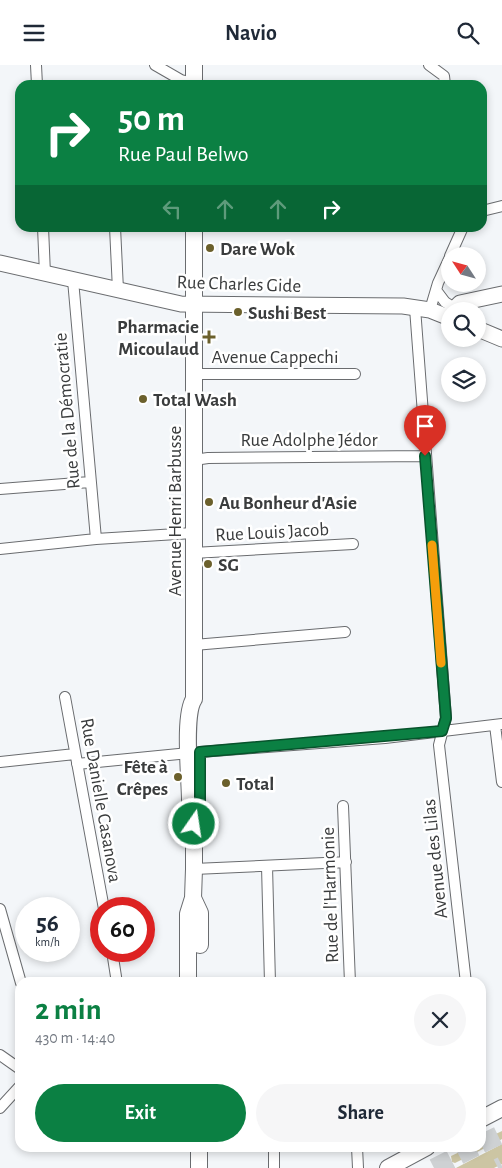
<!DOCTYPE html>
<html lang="en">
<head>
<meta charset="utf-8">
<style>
	:root { --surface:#fff; --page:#f6f6f7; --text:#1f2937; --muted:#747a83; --accent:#0b8043 }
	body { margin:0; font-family:"Alegreya Sans",sans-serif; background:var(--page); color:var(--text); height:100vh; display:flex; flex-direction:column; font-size:19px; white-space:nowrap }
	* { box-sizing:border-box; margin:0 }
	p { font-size:16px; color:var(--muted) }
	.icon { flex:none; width:28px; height:28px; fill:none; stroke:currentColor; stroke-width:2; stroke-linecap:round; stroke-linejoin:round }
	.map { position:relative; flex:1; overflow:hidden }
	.panel { position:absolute; left:15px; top:912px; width:471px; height:175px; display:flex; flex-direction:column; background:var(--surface); border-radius:15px; box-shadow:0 2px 8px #0003 }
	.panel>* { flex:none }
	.banner { position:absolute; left:15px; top:15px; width:472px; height:152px; border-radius:15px; box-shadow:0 2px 8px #0003; background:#0b8043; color:#fff; overflow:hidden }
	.needle { width:32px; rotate:306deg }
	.controls { position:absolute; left:441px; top:182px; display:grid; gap:10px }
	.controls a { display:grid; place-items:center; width:45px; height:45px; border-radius:50%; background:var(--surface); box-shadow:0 2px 8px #0003; font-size:25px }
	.speed { position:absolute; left:15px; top:832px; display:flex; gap:10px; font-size:25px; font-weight:700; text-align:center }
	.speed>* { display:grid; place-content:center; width:65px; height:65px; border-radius:50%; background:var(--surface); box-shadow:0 2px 8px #0003; line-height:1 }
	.speed small { font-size:12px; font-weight:400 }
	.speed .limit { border:8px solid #d22; background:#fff; color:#111 }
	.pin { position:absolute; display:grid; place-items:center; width:42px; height:42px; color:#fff; margin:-51px -21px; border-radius:50% 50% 50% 0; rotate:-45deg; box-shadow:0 0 5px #0007 }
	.pin .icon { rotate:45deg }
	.me { position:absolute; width:55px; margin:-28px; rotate:13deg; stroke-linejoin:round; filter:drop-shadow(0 0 4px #0008) }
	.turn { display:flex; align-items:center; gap:18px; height:105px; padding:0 20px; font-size:22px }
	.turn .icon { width:65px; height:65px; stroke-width:2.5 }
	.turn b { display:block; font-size:35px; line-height:42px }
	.lanes { display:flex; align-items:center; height:48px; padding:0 20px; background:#0003; justify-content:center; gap:25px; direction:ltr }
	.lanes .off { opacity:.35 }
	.round { display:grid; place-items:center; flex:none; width:52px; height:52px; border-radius:26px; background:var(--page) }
	.summary { display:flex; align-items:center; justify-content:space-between; height:85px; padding:0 20px }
	h1 { font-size:30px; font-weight:600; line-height:38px; color:var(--accent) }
	.primary-button { display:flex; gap:10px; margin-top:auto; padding:10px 20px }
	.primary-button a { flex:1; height:58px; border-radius:30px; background:var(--accent); color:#fff; font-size:20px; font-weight:600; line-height:58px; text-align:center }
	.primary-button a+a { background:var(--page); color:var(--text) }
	header { display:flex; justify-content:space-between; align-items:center; height:65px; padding:0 20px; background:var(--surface); font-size:22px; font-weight:600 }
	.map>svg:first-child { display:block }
	.green { fill:#ccc5a3 }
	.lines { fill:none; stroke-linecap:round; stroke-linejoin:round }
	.highway-tunnel { stroke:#ced1d3; stroke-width:19; stroke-dasharray:19 9; stroke-linecap:butt }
	.street-casing { stroke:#6a6c6f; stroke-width:12 }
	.secondary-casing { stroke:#6a6c6f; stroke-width:17 }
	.primary-casing { stroke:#6a6c6f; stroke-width:18 }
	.street { stroke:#fff; stroke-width:10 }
	.secondary { stroke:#fff; stroke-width:15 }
	.primary { stroke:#fff; stroke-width:16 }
	.route-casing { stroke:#07532c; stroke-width:12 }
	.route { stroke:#0b8043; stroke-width:9 }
	.slow { stroke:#f59e0b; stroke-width:9 }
	.poi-dot { fill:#6b602c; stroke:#fff; stroke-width:2 }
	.labels { text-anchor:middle; stroke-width:5; stroke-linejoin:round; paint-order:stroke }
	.poi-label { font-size:19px; font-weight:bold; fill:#3a3c3d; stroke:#fff; text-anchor:start }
	.street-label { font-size:19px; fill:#3a3c3d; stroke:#fff }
</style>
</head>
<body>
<header><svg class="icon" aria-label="menu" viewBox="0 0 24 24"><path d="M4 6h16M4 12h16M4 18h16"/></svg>Navio<svg class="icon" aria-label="search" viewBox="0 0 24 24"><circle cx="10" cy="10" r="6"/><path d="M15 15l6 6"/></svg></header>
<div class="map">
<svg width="502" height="1103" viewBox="0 0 502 1103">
	<rect width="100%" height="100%" fill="#f3f6f9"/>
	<path class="green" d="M 502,1066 L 502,1074 L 497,1077 L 494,1072 L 492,1073 L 495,1078 L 455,1098 L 452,1097 L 451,1091 L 468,1083 L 481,1082 L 481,1076 Z
		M 502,1079 L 502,1099 L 494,1103 L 456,1103 Z"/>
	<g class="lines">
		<path class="highway-tunnel" d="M 481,1079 L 502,1069
			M 434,1103 L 475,1082
			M 498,1103 L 502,1101"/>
		<defs>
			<path id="street" d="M 36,0 L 37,20
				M 155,0 L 181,15 L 194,18
				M 429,0 L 444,11 L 445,20
				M 482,146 L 502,141
				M 43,162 L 45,209
				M 115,162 L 118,225
				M 450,191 L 463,162
				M 73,215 L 96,474
				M 436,225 L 445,237 L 454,243
				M 415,243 L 446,653 L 439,680 L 466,918
				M 430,245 L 438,218 L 450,192
				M 195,309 L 355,309
				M 194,395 L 208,393 L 425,391
				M 0,424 L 90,417
				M 0,484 L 96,474 L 193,468
				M 193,488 L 353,479
				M 194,580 L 345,567
				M 65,632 L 104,844
				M 495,660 L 502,717
				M 200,687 L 385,673 L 502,659
				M 0,697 L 75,689
				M 77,699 L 189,688
				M 343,741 L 350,918
				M 267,801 L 270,918
				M 194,804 L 346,797
				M 0,844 L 21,918
				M 112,886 L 117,918
				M 0,990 L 20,1004
				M 0,1043 L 20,1021
				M 274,1082 L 274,1103
				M 357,1082 L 358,1103"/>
			<path id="secondary" d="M 0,198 L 181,239 L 403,241 L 430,245 L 450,253
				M 452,246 L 460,238 L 502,229
				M 478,264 L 502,274"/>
			<path id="primary" d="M 194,20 L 194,0
				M 193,833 L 200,848 L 200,880
				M 188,918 L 188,849 L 193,833 L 194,804 L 194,744 L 190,736 C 190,714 183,650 194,634 L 194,162
				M 481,1054 L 502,1043
				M 199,1103 L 199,1082
				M 388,1103 L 427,1082"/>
		</defs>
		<use href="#street" class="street-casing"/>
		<use href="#secondary" class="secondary-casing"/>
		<use href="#primary" class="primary-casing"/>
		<use href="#street" class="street"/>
		<use href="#secondary" class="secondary"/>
		<use href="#primary" class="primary"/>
	</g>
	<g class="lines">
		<defs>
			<path id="route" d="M 194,759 L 194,744 L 200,736 L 200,687 L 442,666 L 446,653 L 425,391"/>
		</defs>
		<use href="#route" class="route-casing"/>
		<use href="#route" class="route"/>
		<path class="slow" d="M 432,480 L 441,598"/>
	</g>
	<g class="poi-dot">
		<circle cx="210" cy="183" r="5"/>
		<circle cx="238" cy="247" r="5"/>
		<path d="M206.5 264.5h5v5h5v5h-5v5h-5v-5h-5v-5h5z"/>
		<circle cx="143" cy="334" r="5"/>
		<circle cx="209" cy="437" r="5"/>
		<circle cx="208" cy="499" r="5"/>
		<circle cx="178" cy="712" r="5"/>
		<circle cx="226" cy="718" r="5"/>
	</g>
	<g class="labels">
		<g class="poi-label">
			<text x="220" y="190">Dare Wok</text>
			<text x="248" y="254">Sushi Best</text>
			<text x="199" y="268" text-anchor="end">Pharmacie<tspan x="199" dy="22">Micoulaud</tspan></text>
			<text x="153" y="341">Total Wash</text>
			<text x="219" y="444">Au Bonheur d'Asie</text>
			<text x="218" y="506">SG</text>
			<text x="168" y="708" text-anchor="end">Fête à<tspan x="168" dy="22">Crêpes</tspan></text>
			<text x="236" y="725">Total</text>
		</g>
		<g class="street-label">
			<text transform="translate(239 218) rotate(2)" y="7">Rue Charles Gide</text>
			<text x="275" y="298">Avenue Cappechi</text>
			<text transform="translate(66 346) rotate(-95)" y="7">Rue de la Démocratie</text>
			<text x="309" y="381">Rue Adolphe Jédor</text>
			<text transform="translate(174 446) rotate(-90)" y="7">Avenue Henri Barbusse</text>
			<text transform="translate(272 466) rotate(-3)" y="7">Rue Louis Jacob</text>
			<text transform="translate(102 735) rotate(80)" y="7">Rue Danielle Casanova</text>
			<text transform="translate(434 794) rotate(-96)" y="7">Avenue des Lilas</text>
			<text transform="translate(329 830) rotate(-92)" y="7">Rue de l'Harmonie</text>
		</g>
	</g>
</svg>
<div class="controls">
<a><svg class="needle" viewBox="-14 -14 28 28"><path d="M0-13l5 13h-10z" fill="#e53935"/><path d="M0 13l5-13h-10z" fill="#747a83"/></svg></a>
<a><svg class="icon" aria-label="search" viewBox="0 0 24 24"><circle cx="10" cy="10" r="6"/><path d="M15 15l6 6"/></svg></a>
<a><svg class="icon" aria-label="layers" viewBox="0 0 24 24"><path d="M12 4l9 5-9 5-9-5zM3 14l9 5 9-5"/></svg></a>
</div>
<div class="speed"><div>56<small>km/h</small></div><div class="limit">60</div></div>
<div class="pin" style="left:425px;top:391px;background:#d93025"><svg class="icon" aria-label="arrive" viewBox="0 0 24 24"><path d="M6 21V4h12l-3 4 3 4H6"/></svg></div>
<svg class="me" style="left:194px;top:759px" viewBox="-20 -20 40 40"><circle r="17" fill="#0b8043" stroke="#fff" stroke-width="3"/><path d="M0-11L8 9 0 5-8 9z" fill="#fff"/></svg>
<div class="banner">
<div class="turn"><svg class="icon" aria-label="right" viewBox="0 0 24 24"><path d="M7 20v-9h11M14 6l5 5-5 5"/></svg><div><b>50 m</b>Rue Paul Belwo</div></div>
<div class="lanes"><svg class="icon off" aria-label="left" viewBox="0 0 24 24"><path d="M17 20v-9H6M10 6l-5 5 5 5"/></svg><svg class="icon off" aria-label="ahead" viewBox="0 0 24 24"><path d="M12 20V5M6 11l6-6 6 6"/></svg><svg class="icon off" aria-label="ahead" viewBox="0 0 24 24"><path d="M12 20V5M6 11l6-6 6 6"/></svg><svg class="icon" aria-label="right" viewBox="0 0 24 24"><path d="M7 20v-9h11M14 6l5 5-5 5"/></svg></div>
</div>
<section class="panel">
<div class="summary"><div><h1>2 min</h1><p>430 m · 14:40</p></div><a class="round"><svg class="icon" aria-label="close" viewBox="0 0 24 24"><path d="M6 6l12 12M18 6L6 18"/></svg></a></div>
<div class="primary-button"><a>Exit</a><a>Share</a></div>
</section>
</div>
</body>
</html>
